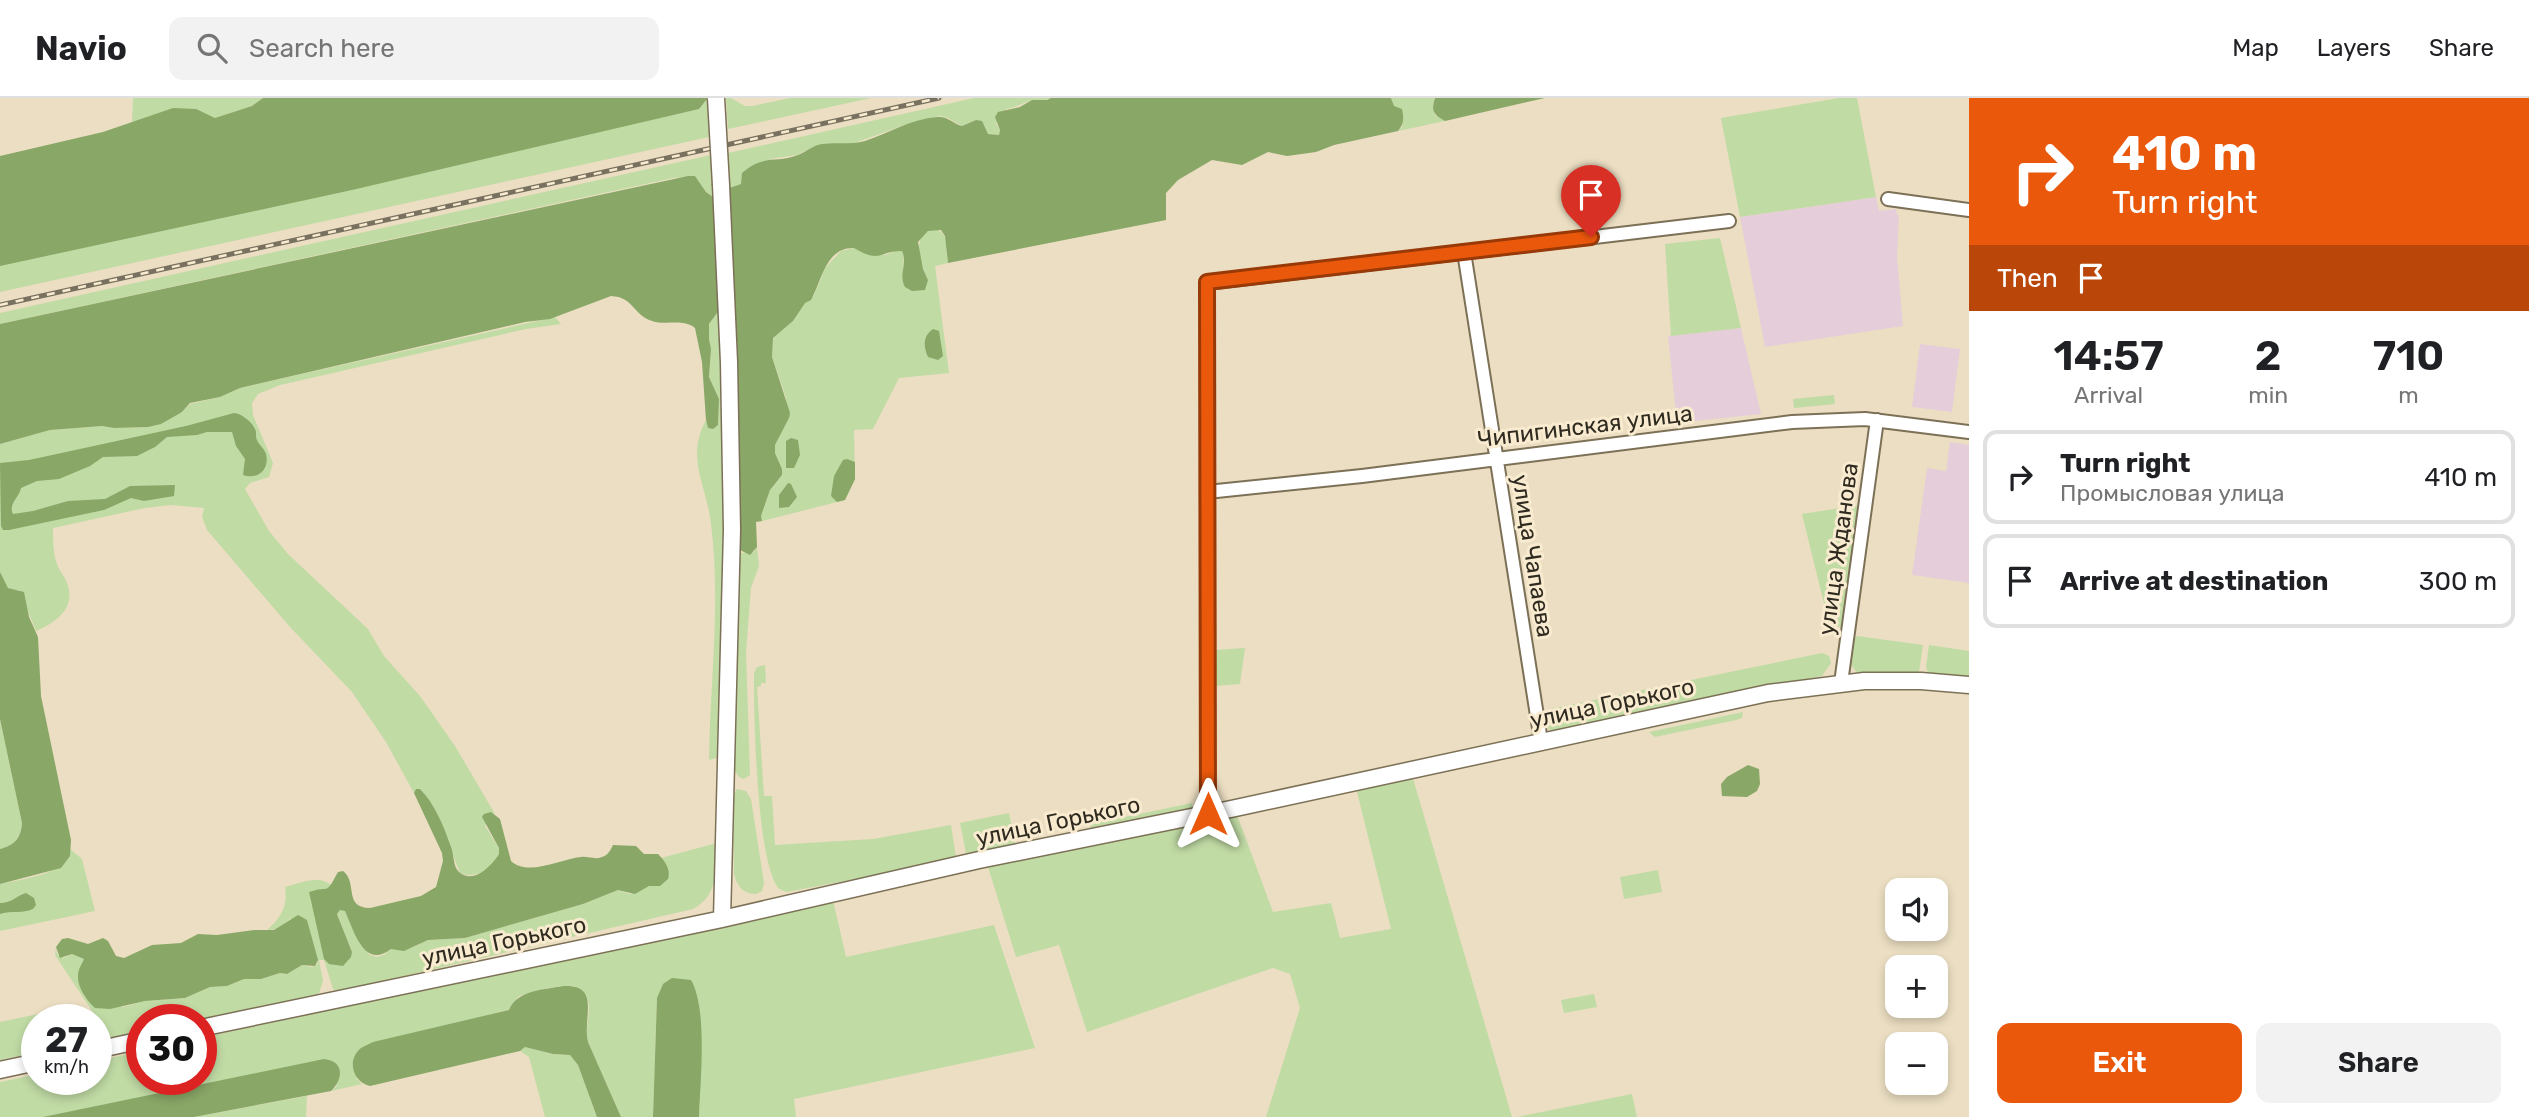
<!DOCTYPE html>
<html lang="en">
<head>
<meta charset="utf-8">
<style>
	:root { --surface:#fff; --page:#f2f2f2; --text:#202124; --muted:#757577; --line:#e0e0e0; --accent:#ea580c }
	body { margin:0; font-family:Rubik,sans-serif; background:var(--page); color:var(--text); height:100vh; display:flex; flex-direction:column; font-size:26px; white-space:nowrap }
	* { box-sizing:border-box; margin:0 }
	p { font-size:23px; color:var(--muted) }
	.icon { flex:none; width:38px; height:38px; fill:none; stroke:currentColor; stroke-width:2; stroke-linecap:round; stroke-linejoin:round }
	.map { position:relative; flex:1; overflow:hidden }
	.panel { display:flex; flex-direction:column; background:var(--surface); width:560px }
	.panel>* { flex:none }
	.top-card { background:#ea580c; color:#fff; overflow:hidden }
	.fabs { position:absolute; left:1885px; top:780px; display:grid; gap:14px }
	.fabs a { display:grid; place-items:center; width:63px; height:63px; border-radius:14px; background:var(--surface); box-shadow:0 4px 10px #0003; font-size:35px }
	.speed { position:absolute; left:21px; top:906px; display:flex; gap:14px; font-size:35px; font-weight:700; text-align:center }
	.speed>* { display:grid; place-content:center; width:91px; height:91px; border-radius:50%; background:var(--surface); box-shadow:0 4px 10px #0003; line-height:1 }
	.speed small { font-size:18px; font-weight:400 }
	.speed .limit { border:10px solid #d22; background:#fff; color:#111 }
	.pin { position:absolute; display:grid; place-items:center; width:60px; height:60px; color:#fff; margin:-72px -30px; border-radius:50% 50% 50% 0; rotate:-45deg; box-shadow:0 0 7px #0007 }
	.pin .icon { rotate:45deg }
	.me { position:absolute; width:77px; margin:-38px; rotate:0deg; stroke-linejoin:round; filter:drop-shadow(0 0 5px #0008) }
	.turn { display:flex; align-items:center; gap:24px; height:147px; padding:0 28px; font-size:32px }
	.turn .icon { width:91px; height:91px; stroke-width:2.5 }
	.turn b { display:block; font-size:49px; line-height:60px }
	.then { display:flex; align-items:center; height:66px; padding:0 28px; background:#0003; gap:14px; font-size:26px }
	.eta { display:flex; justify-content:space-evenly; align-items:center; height:119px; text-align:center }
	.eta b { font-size:42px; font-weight:600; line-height:49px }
	.action { display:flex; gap:14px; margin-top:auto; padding:14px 28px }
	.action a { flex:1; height:80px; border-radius:14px; background:var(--accent); color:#fff; font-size:28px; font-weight:600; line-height:80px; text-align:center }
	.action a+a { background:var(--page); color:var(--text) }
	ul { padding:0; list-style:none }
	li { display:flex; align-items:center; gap:21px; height:94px; margin:0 14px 10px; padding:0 14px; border:4px solid var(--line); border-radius:14px }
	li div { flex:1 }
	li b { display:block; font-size:26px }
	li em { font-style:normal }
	header { display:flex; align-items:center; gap:42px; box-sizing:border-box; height:98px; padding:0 35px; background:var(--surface); border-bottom:2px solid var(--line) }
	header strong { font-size:33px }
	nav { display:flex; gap:38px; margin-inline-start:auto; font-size:24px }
	.search { width:490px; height:63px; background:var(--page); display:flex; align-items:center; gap:18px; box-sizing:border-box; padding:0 24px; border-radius:14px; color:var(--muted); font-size:26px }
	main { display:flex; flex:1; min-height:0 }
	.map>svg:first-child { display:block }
	.education { fill:#e5ceda }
	.green { fill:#c1dba5 }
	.forest { fill:#89a767 }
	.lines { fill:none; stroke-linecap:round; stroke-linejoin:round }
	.minor-casing { stroke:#7c7057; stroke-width:16 }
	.major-casing { stroke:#7c7057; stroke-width:19 }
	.minor { stroke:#fff; stroke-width:12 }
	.major { stroke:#fff; stroke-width:16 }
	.rail-casing { stroke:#797160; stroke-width:5 }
	.rail { stroke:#f9ebcf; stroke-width:2.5; stroke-dasharray:8; stroke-linecap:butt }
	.major-bridge-casing { stroke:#7c7057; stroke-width:19; stroke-linecap:butt }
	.major-bridge { stroke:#fff; stroke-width:16 }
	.route-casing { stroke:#983908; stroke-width:18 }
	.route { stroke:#ea580c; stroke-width:12 }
	.labels { text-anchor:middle; stroke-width:6; stroke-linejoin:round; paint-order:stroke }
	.street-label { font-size:23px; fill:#302b21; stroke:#f9ebcf }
</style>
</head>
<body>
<header>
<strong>Navio</strong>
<div class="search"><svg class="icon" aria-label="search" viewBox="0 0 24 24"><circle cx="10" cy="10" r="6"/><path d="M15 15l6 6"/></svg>Search here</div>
<nav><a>Map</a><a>Layers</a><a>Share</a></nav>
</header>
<main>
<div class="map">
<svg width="1969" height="1019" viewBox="0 0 1969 1019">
	<rect width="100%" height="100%" fill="#ebdec2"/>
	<path class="education" d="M 1876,99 L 1879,113 L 1896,111 L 1897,117 L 1899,117 L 1897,158 L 1903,228 L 1765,249 L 1740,119 Z
		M 1741,230 L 1761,316 L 1677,325 L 1668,238 Z
		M 1920,246 L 1960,251 L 1952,314 L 1912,309 Z
		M 1950,344 L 1969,347 L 1969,485 L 1912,477 L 1927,370 L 1946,373 Z"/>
	<path class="green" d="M 133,0 L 263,0 L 252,8 L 215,20 C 177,3 169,13 132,25 Z
		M 726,0 L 731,0 L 745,8 L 753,8 L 790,0 L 871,0 L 728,31 Z
		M 974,0 L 1051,0 C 1045,3 1041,2 1034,2 C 1025,3 1016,10 1006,11 L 996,25 L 1000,32 L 999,37 L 988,36 L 976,22 L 962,28 L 948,20 L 940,18 L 910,25 L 849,47 L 815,48 L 797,57 L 770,61 L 741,86 L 729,90 L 728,55 Z
		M 1391,0 L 1435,0 L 1433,7 L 1435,17 L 1445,23 L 1398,33 L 1402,29 L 1402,12 L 1394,9 Z
		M 1839,0 L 1857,0 L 1876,99 L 1740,119 L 1721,20 Z
		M 707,1 L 709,39 L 0,194 L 0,164 L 699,11 Z
		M 711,57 L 713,99 L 706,94 L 695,78 L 673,80 L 0,226 L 0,215 Z
		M 934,131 C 951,134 945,152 948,165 L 935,168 L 949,275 L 899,280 L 873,331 L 854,332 L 855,381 L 845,402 L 762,423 L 761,418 L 770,392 L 782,377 L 782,371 L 775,355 L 775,347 L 789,320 L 786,300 L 772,259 L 773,240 L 793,223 L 800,209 L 814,197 L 825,170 L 841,153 L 854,150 L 885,157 L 898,152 L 902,153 L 904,157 L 903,172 L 928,182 C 920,165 910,138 934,131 Z
		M 1720,140 L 1741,230 L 1671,238 L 1665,146 Z
		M 720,211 L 727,377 L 720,659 L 709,662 C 710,583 721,505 711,426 C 707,388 685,360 706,322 L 708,330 L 718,327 L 719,301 L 709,279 L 711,252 L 709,241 L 709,226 Z
		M 555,219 L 561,226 L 526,231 L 280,287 L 258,296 L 252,305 L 253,317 L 273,365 L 269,379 L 250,385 L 245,391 L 269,433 L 288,456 L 368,531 L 384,558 L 420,598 L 455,648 L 495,716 L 491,714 L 485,728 L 499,750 L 499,756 C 490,770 478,782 460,775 L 435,712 L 416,691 L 414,695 L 386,644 L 352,594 L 290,529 L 207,432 L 202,419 L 204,410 L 171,407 L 145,410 L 53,430 C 53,441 53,453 56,463 C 58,472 66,479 68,488 C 75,512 54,525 36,533 L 19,492 L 11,492 L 4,485 L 0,474 L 0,346 L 50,332 L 102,328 L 114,330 L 148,329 L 182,314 L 190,306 L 220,299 L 240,290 Z
		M 1834,297 L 1835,306 L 1794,310 L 1793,301 Z
		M 1860,407 L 1843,528 L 1830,530 L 1802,416 Z
		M 757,449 L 759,468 L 751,490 L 746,554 L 750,677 L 744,681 L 739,679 L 734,672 L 740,452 L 742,455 L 754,454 Z
		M 1857,538 L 1923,547 L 1919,574 L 1858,576 L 1849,564 L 1852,544 Z
		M 1929,547 L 1969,553 L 1969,580 L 1928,575 L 1926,569 Z
		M 1245,550 L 1240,586 L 1215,588 L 1215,552 Z
		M 1822,555 L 1829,558 L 1831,565 L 1822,578 L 1556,633 L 1550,632 L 1542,625 L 1542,615 L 1545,612 Z
		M 765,567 L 766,585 L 761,585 L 761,588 L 757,589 L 764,698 L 772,698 L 775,747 L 873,741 L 951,727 L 956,759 L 954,762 L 787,794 L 779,791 C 756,763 754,616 754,575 L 757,569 Z
		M 1743,614 L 1742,620 L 1736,622 L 1655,639 L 1649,634 Z
		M 0,621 L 22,725 C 21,740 15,747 0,751 Z
		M 1412,677 L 1512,1019 L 1266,1019 L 1300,910 L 1290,876 L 1273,870 L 1087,934 L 1059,847 L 1016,859 L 988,769 L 1237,717 L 1273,814 L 1331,805 L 1340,840 L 1391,831 L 1356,690 Z
		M 737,691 L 746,693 L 751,701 L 764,785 L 762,793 L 756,796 C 743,796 737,788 734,776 L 733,697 Z
		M 1192,705 L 1193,712 L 1092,733 L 1090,730 L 1091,726 Z
		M 1009,715 L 1016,748 L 966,755 L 960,725 Z
		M 717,745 C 716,771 719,797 693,811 L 339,893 L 333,891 L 324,862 L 319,862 L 323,883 L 319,895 L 315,897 L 195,922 L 142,922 L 142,933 L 110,940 L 55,857 L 56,849 L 57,856 L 63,860 L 72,856 L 84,861 C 78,878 76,881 85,899 L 123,909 L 145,903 L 185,900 L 210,889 L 227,888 L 244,881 L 261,881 L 280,875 L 287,876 L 302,867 L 312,869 L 318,866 L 307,822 L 290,821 L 278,831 L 267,832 C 281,820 288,808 285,789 C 300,785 320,776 332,788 L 323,793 L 309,794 L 352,854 L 337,815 L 340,812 L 345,812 L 360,846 L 370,857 L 377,859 L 384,857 L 391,851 L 411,850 L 428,842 L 465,840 L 583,806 L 618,792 L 630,796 L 649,788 L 665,765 L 661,760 Z
		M 70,751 L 82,761 L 95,813 L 0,833 L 0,786 C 21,781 68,777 70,751 Z
		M 1658,772 L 1662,794 L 1624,801 L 1620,779 Z
		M 833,802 L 846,859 L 994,827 L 1035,950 L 794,1001 L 796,1019 L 699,1019 L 701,933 L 657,900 L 653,1019 L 621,1019 L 588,944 C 585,932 589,922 589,910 C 588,873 541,893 519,898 L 509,912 L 499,914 L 356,980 L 362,986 L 331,993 L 338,987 L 43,1019 L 0,1019 L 0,984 L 37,976 L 37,982 L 96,982 L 96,963 L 142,953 L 142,982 L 201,982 L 201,940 Z
		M 1594,896 L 1597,909 L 1564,915 L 1561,902 Z
		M 38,916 L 48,922 L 37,922 L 37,954 L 0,962 L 0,924 Z
		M 525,949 L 553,956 L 570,957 L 578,967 L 597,1019 L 545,1019 L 529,959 L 520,953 Z
		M 1632,996 L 1637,1019 L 1517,1019 Z
		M 307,998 L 306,1019 L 194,1019 Z"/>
	<path class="forest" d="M 263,0 L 707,0 L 707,1 L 699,11 L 352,92 L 0,168 L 0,58 L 103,34 L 173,10 L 196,11 L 215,20 L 252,8 Z
		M 1051,0 L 1391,0 L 1394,8 L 1402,11 C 1404,20 1404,26 1398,33 L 1334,47 L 1316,54 L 1287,58 L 1268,54 L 1242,67 L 1212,62 L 1178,82 L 1166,95 L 1166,122 L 948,165 L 945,138 L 941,132 L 928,133 L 918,144 L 923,171 L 928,182 L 925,192 L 912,193 L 905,189 C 898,177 908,165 902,153 C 878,153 881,166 854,150 C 826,149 822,182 811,202 L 805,205 L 793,223 L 773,240 L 772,259 L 790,315 L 789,320 L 775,347 L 775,355 L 782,371 L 782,377 L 770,392 L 761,418 L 762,423 L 756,424 L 757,449 L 750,457 L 740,452 L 739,342 L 729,90 L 741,86 L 742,75 C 765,55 776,66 798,57 C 806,54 813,47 822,46 C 837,44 850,47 865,43 C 889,35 911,21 937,19 C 948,18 952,25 962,28 L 976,22 L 982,23 L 988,36 L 999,37 L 1000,32 L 995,19 L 998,14 L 1020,9 L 1032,2 L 1047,2 Z
		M 1435,0 L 1545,0 L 1445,23 C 1433,16 1431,13 1435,0 Z
		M 688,78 L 695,78 L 706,94 L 713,99 L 720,211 L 709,226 L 709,241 L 711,251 L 709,279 L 719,301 L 718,327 L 713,331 L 708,330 L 706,322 L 702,264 L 695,230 C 682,220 667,228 652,223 C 633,217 634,199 611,198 L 550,221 L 525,224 L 240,290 L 220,299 L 190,305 L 182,314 L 161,326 L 148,329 L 114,330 L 102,328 L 50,332 L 0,346 L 0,226 Z
		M 933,231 L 939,233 L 943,258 L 938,262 L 928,259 C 923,248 923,238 933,231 Z
		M 234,315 C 241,315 252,324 255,331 C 257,334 255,339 257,342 C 259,347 264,350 266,356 C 270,372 257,382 243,377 L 245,361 L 236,348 L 232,334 L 207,334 L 197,337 L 167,339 L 155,349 L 137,358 L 103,359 L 90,368 L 59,381 L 37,383 L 21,390 C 19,400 8,406 13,416 L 33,413 L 68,403 L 105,401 L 130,388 L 175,387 L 174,398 L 144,403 L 131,400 L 104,412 L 9,432 L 3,432 L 1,428 L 0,365 L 29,362 L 186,328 Z
		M 791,340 L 798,342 L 800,357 L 794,370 L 786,370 L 786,343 Z
		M 847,361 L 855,364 L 855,381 L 845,402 L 837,404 L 831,398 L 834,378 L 843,362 Z
		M 788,385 L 791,386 L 797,399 L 789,409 L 779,410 L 779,397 Z
		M 0,474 L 8,490 L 24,494 L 29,519 L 38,539 L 41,598 L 71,742 L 70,758 L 61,770 L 0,786 L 0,751 C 15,747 21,740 22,725 L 0,621 Z
		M 1748,667 L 1759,671 L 1760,686 L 1757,693 L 1747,699 L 1722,698 L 1721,686 L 1727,679 Z
		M 416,691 L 420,691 C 435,706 444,729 451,749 C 454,756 453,769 459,774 C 474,787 492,767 499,756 L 499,750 L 482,719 L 484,716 L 491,714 L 500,721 L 511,763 C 528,779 561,761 581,759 C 588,758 595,762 602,759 C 608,757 610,753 613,747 L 636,748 L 644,756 L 658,756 C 665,763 671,771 668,781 L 660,788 L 649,788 L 635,796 L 618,792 L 583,806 L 465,840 L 428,842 L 404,853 L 391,851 C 364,872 354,833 345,813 L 340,812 L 337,816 L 352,854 L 351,859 L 343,868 L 329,866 L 324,861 L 309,794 C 331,787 325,798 338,774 L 343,773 C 358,784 343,810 370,810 L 421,798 L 436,789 L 443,763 L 442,755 L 414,695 Z
		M 26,795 L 34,800 L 36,807 L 33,811 C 22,816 13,812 0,816 L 0,805 C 12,805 16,798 26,795 Z
		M 298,817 L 307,822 L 318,862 L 315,868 L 302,867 L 287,876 L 280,875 L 261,881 L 244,881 L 227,888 L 210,889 L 185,900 L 145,903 L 110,911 L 95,910 C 87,903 77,889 78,878 C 78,871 82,866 84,861 L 72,856 L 60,860 L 56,849 L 62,841 L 68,840 L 88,846 L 103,840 L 108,843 L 116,858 L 124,860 L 152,847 L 181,845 L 198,836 L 217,837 L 254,832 L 274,832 Z
		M 672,880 L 691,882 C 708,911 700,985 699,1019 L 653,1019 L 657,900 L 663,886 Z
		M 563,888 C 602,886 582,920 588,944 L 621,1019 L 597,1019 L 578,967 L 570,957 L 553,956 L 525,949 L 520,953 L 370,988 C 353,984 346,962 361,950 C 365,948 369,946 373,944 L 509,912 C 517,892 543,892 563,888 Z
		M 324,961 C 345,963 343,982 331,993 L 194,1019 L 43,1019 Z"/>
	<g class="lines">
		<defs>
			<path id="minor" d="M 1888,101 L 1969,112
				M 1464,154 L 1541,643
				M 1207,394 L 1362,378 L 1792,324 L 1865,321 L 1969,334
				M 1841,585 L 1877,322
				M 1208,716 L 1207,185 L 1729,123"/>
			<path id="major" d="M 721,87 L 729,264 L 732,432 L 722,821
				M 201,930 L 722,821 L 979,762 L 1231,711 L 1768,595 L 1864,583 L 1921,583 L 1969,587
				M 96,952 L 142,942
				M 0,972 L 37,964"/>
		</defs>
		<use href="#minor" class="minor-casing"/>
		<use href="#major" class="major-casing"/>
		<use href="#minor" class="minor"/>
		<use href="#major" class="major"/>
		<defs>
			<path id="rail" d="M 0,207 L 939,0"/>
		</defs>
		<use href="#rail" class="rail-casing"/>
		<use href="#rail" class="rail"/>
		<defs>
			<path id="major-bridge" d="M 716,0 L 721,87"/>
		</defs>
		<use href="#major-bridge" class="major-bridge-casing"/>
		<use href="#major-bridge" class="major-bridge"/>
	</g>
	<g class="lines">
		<defs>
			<path id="route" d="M 1208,716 L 1207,184 L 1591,139"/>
		</defs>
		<use href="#route" class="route-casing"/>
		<use href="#route" class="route"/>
	</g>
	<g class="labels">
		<g class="street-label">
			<text transform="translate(1585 328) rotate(-7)" y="8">Чипигинская улица</text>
			<text transform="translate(1838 451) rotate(-82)" y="8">улица Жданова</text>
			<text transform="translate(1533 458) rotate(81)" y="8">улица Чапаева</text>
			<text transform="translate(1612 605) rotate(-12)" y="8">улица Горького</text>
			<text transform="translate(1058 723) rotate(-12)" y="8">улица Горького</text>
			<text transform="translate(504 843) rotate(-12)" y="8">улица Горького</text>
		</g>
	</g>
</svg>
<div class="fabs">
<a><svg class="icon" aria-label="sound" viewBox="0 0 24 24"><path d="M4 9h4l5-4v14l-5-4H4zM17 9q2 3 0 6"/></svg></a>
<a>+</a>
<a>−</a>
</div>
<div class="speed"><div>27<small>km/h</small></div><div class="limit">30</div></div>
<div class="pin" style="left:1591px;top:139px;background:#d93025"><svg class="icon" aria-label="arrive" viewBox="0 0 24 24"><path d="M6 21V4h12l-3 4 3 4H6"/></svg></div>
<svg class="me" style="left:1208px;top:716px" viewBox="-20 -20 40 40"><path d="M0-17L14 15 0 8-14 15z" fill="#ea580c" stroke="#fff" stroke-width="4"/></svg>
</div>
<section class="panel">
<div class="top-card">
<div class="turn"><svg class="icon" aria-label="right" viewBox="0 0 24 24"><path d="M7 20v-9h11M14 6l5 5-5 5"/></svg><div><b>410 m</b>Turn right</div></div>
<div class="then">Then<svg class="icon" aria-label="arrive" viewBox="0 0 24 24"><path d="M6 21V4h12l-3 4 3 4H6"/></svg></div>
</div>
<div class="eta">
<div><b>14:57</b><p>Arrival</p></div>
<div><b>2</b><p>min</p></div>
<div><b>710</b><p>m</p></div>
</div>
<ul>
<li><svg class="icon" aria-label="right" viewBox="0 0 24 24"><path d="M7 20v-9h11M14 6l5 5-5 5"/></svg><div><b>Turn right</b><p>Промысловая улица</p></div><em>410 m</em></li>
<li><svg class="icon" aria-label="arrive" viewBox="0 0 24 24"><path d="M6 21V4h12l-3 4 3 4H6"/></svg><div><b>Arrive at destination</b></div><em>300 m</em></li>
</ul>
<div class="action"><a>Exit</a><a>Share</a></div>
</section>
</main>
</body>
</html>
